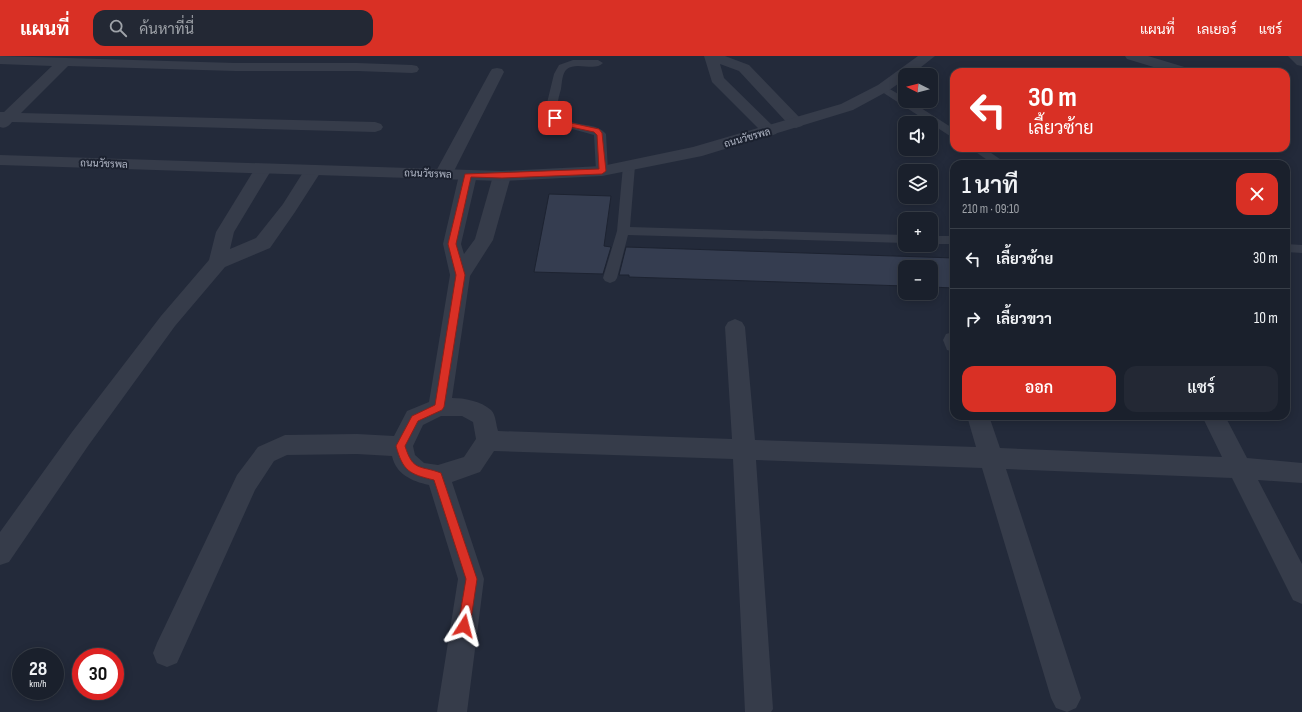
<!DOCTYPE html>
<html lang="th">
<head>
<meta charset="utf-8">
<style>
	:root { --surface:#1a202c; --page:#232834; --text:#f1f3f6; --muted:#9fa3a9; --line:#383e48; --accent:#d93025 }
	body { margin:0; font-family:"Sofia Sans Condensed",Sarabun,sans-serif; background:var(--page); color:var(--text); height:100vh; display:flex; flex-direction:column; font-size:15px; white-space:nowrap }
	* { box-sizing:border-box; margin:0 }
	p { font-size:13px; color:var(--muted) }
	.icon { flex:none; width:22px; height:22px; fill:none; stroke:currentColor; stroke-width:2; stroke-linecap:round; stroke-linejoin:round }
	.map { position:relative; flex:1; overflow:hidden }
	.side { position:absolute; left:950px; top:104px; width:340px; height:260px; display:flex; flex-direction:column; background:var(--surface); border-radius:12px; box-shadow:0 2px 10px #0003,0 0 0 1px var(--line) }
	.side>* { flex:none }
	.guide { position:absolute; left:950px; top:12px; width:340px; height:84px; border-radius:12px; box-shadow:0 2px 10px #0003,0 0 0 1px var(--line); background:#d93025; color:#fff; overflow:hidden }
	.needle { width:26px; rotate:276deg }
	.fabs { position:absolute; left:898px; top:12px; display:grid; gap:8px }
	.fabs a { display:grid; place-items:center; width:40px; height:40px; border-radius:8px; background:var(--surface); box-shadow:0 2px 10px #0003,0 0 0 1px var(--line); font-size:20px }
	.speed { position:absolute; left:12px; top:592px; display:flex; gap:8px; font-size:20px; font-weight:700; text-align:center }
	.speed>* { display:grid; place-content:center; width:52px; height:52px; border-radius:50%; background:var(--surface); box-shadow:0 2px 10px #0003,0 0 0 1px var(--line); line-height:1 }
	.speed small { font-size:10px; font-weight:400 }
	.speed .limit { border:6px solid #d22; background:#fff; color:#111 }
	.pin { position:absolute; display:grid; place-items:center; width:34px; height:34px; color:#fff; margin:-17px; border-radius:8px; box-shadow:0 2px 6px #0006 }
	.me { position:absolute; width:44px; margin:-22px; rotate:9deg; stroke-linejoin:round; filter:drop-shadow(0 0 3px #0008) }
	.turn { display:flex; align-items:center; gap:14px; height:84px; padding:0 12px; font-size:18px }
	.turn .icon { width:52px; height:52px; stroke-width:2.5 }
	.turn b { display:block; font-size:28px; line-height:34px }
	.round { display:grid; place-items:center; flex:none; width:42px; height:42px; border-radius:12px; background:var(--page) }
	.summary { display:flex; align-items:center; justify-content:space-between; height:68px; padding:0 12px }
	h1 { font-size:24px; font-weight:600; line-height:30px }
	.cta { display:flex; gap:8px; margin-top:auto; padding:8px 12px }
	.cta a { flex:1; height:46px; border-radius:12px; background:var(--accent); color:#fff; font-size:16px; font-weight:600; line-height:46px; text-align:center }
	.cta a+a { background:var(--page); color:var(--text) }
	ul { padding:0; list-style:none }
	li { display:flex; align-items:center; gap:12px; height:60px; padding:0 12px; border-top:1px solid var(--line) }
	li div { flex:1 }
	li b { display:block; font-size:15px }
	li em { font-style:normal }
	header { display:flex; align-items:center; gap:24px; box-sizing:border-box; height:56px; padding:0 20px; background:var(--accent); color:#fff }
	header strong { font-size:19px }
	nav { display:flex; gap:22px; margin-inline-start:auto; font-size:14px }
	.search { width:280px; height:36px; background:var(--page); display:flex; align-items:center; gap:10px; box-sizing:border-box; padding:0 14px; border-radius:12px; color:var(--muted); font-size:15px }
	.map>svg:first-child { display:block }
	.building { fill:#353d50; stroke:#1d2331 }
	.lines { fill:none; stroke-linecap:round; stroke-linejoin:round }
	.service { fill:#363c4a; fill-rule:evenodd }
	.minor { fill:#363c4a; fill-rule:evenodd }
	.tertiary { fill:#363c4a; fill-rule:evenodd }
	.route { fill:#d93025; stroke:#8d1f18 }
	.labels { text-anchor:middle; stroke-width:4; stroke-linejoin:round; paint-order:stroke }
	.far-street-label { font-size:10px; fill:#b1b7c6; stroke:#1b212f }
</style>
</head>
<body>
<header>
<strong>แผนที่</strong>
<div class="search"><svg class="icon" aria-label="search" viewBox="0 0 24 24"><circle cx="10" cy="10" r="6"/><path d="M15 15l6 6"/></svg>ค้นหาที่นี่</div>
<nav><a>แผนที่</a><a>เลเยอร์</a><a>แชร์</a></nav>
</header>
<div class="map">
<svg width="1302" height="656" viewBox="0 0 1302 656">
	<rect width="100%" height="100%" fill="#232a3a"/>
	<path class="building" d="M 549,138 L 611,140 L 604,190 L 611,191 L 603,218 L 534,216 Z
		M 626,191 L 954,202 L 954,232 L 931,231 L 931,211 L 905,211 L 905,230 L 629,221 L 629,219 L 619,219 Z"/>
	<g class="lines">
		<path class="service" d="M 573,4 L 598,4 L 603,7 C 595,16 577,5 567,13 C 562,17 562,27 561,33 C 558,44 556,49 560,60 C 564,62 568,65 572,66 C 583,70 598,68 606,78 L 608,115 L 606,118 L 598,118 L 596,115 L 594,79 L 565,71 L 551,64 L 546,51 L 554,18 L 559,9 Z
			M 883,29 L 905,42 L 905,45 L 910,45 L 954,73 L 954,81 L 950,80 L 879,34 L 878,32 L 879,30 Z
			M 970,92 L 984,92 L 1007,108 L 993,108 Z
			M 629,106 L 633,107 L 635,110 L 630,171 L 905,179 L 905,187 L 628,179 L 617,222 L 615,225 L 610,227 L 605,225 L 603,222 L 617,175 L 623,110 L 625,107 Z
			M 931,180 L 954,180 L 954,188 L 931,188 Z
			M 1286,188 L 1302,189 L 1302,197 L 1286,196 Z"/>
		<path class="minor" d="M 0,0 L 235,7 L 357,7 L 412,9 L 417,10 L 419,13 L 417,16 L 412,17 L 357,15 L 235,15 L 68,10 L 21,57 L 375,66 L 381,68 L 383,71 L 381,74 L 375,76 L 12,66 C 9,70 5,73 0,71 L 0,56 L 4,56 L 52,10 L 0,8 Z
			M 704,0 L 725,0 L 749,9 L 802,64 L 804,67 L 802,70 L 796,72 L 790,70 L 739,15 L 720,8 L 724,22 L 778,75 L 776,78 L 770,80 L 764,78 L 712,26 Z
			M 1125,0 L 1148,0 L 1191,13 L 1193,16 L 1170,16 L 1127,3 Z
			M 1288,0 L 1302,0 L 1302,10 L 1297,9 Z
			M 497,12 L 502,13 L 504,16 L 453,117 L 450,121 L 444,122 L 438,121 L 435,117 L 490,16 L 492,13 Z
			M 263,108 L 269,109 L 272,113 L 234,176 L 230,193 L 256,182 L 283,148 L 307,110 L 313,109 L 319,110 L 322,114 L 295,156 L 270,192 L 225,211 L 175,270 L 88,390 L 9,506 L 0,509 L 0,476 L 72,376 L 161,260 L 209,204 L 216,176 L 257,109 Z
			M 468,114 L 474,115 L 477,119 L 461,188 L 464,198 L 475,183 L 493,120 L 496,116 L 502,115 L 508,116 L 511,120 L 493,184 L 470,220 L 452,342 C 464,342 481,345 491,354 C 496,359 496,369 498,375 L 732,383 L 725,271 L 728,266 L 735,263 L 742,266 L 745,271 L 755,384 L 976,391 L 967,360 L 989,360 L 1000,392 L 1222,401 L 1202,360 L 1225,360 L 1247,402 L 1302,407 L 1302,427 L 1258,424 L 1302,508 L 1302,548 L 1293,544 L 1232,422 L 1006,413 L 1081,642 L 1076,652 L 1067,656 L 1056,652 L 1051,642 L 982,412 L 756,404 L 773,653 L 771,656 L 745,656 L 733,403 L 494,395 L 480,416 L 452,426 L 484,523 L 467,656 L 437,656 L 458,523 L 429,429 C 411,425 396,418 392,400 L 357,398 L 287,399 L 274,405 L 255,434 L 177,607 L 167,611 L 157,607 L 153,597 L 157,587 L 237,419 L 258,391 L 285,379 L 357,378 L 394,380 L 407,355 L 429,346 L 450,219 L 443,188 L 459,119 L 462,115 ZM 441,360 L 462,360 L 473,366 L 476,383 L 464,401 L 438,409 L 424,407 L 415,399 L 413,390 L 423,369 Z
			M 953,276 L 954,276 L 954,296 L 947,294 L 943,284 L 946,278 Z"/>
		<path class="tertiary" d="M 918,0 L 935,0 L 911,19 L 905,19 L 905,23 L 888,35 L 853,54 L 702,100 L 602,120 L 502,125 L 0,109 L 0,99 L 502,115 L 602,110 L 693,91 L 841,48 L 878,29 Z"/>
	</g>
	<path class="route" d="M 555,60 L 571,67 L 599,73 L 602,77 L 606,115 L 602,118 L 502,122 L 471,121 L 456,188 L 465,219 L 444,351 L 442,354 L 418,365 L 405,390 C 413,416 420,409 441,417 L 477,523 L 470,570 L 468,574 L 464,575 L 460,574 L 458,570 L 466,523 L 434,424 C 409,418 403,415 396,390 L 412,360 L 435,349 L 456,219 L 448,188 L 465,118 L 599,113 L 597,79 L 594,76 L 566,70 L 553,63 L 552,62 Z"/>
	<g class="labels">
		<g class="far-street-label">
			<text transform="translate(747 81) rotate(-16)" y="4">ถนนวัชรพล</text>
			<text transform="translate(104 107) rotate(2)" y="4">ถนนวัชรพล</text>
			<text transform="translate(428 117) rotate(2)" y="4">ถนนวัชรพล</text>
		</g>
	</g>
</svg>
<div class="fabs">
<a><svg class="needle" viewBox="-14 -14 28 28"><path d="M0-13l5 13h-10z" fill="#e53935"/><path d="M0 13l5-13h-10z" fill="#9fa3a9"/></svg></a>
<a><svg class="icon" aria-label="sound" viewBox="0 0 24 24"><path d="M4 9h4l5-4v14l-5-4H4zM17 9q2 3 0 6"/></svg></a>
<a><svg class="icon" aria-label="layers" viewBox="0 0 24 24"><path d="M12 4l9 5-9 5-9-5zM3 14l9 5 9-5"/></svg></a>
<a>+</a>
<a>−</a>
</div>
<div class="speed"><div>28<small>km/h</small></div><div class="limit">30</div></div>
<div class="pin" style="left:555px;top:62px;background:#d93025"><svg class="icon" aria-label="arrive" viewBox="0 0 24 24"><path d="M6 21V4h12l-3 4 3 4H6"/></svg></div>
<svg class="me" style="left:464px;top:570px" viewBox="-20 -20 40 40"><path d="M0-17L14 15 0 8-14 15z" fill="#d93025" stroke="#fff" stroke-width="4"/></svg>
<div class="guide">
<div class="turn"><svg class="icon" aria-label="left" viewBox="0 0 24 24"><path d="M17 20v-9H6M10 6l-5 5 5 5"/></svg><div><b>30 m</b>เลี้ยวซ้าย</div></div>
</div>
<section class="side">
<div class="summary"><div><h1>1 นาที</h1><p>210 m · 09:10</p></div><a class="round" style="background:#d93025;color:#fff"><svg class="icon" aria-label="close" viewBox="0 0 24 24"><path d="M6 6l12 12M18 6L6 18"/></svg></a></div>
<ul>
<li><svg class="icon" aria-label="left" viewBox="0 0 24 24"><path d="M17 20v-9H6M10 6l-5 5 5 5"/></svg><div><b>เลี้ยวซ้าย</b></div><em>30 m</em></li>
<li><svg class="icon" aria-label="right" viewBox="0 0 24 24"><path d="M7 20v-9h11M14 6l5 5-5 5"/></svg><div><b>เลี้ยวขวา</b></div><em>10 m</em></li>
</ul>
<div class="cta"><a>ออก</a><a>แชร์</a></div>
</section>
</div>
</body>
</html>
